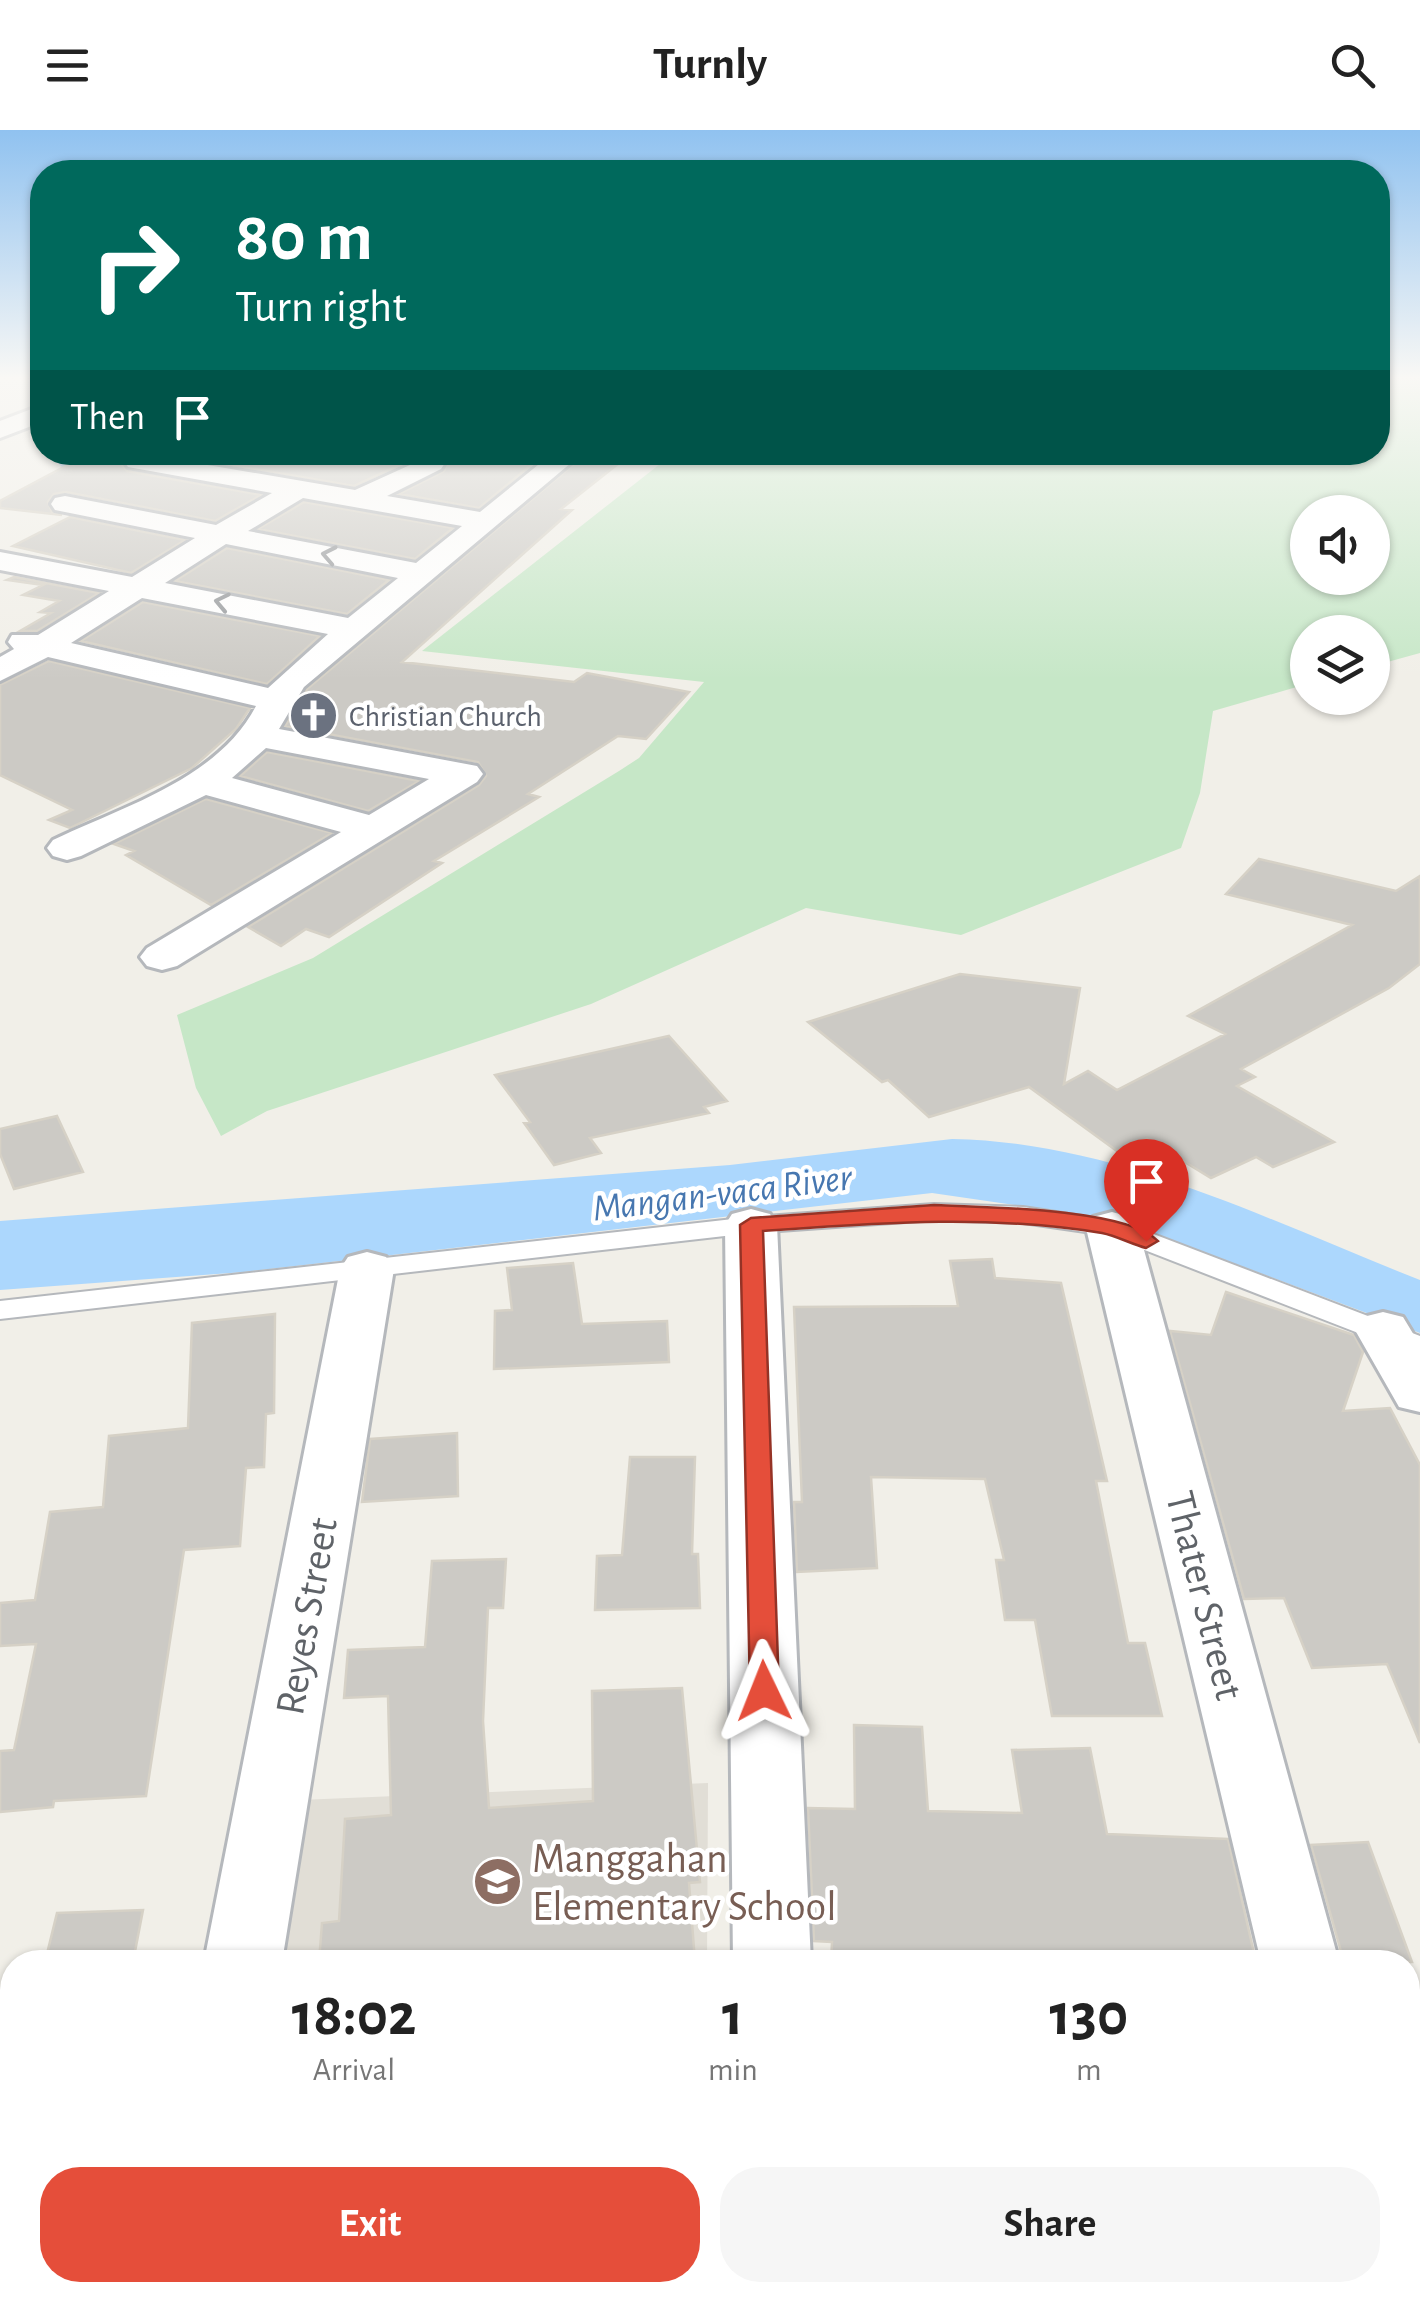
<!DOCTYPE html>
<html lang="en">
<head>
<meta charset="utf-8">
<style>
	:root { --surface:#fff; --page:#f6f6f6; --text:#222; --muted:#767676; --accent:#e54e3a }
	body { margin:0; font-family:"Alegreya Sans",sans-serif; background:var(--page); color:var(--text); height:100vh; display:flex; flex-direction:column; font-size:38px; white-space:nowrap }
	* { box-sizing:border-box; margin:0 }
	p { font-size:32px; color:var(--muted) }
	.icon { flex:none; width:55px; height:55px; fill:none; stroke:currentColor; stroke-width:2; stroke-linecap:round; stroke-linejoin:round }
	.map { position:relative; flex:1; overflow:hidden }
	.details { position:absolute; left:0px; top:1820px; width:1420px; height:352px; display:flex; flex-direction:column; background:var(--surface); border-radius:40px 40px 0 0; box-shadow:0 2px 8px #0004 }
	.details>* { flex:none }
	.banner { position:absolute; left:30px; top:30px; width:1360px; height:305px; border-radius:40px; box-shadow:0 2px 8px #0004; background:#00695c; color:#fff; overflow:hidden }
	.controls { position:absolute; left:1290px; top:365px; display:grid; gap:20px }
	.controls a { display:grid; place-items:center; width:100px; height:100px; border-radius:50%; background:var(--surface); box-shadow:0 2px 8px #0004; font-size:50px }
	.pin { position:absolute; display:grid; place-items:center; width:85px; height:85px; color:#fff; margin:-102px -42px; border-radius:50% 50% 50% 0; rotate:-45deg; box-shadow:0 0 10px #0007 }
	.pin .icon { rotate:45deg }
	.me { position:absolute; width:110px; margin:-55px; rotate:358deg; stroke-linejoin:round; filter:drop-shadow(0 0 8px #0008) }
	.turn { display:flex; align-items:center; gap:35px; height:210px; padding:0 40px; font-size:45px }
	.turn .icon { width:130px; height:130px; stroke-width:2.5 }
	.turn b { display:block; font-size:70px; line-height:85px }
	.then { display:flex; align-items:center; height:95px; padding:0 40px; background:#0003; gap:20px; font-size:38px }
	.eta { display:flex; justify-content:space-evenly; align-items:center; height:170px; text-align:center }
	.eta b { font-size:60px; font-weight:700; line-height:70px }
	.primary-button { display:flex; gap:20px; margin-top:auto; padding:20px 40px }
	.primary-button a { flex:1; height:115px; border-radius:40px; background:var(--accent); color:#fff; font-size:40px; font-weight:700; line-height:115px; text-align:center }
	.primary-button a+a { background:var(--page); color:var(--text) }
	header { display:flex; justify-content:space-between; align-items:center; height:130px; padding:0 40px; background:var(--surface); font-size:45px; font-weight:700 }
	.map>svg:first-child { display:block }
	.education { fill:#e1ded6 }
	.green { fill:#c6e7c7; fill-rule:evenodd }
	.water { fill:#acd7fd }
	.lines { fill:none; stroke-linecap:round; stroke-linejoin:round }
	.stream { fill:#acd7fd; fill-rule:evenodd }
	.building { fill:#cccac5; stroke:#d6d1c6; stroke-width:2.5 }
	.service-casing { stroke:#b5b8bc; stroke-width:4 }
	.minor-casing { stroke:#b5b8bc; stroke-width:6 }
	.secondary-casing { stroke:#b6babf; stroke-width:5 }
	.service { fill:#fff; fill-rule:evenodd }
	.minor { fill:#fff; fill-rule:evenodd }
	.secondary { fill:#fff; fill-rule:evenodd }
	.oneway { stroke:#979a9d }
	.route { fill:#e54e3a; stroke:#953326; stroke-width:2.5 }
	.labels { text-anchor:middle; stroke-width:9; stroke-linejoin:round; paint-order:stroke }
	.far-worship-label { font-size:30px; fill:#5b616d; stroke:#fff; text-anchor:start }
	.water-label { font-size:38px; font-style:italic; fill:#4777b0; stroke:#fff }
	.near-street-label { font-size:42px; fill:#5f6368; stroke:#fff }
	.near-education-label { font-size:42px; fill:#785e54; stroke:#fff; text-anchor:start }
</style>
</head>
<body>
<header><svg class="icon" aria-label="menu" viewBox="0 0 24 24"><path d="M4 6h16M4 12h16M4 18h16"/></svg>Turnly<svg class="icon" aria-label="search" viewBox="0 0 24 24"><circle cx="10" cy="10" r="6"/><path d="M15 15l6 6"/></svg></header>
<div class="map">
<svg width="1420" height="2172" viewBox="0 0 1420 2172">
	<rect width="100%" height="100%" fill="#f1efe8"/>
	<path class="education" d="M 708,1653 L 707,1832 L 274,1832 L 300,1670 Z"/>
	<path class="green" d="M 1378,245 L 1420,245 L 1420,523 L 1373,536 L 1372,502 L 1308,502 L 1307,554 L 1213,581 L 1200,663 L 1181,718 L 961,805 L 806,778 L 591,874 L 267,981 L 221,1006 L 196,958 L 177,885 L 313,828 L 619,641 L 639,628 L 704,552 L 422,521 L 674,323 L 1378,322 ZM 1308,382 L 1372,382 L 1372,448 L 1308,448 Z"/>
	<path class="water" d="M 952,1009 C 1117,1012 1269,1091 1420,1150 L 1420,1203 L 1118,1090 L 932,1063 L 244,1142 L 0,1160 L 0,1091 L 730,1035 Z"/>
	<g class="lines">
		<path class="stream" d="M 47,322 L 55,322 L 76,342 L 72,352 L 66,352 L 69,344 Z"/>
	</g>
	<path class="building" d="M 92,322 L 126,322 L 121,333 L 127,341 L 261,365 L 215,391 L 66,362 L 54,364 L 48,372 L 52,382 L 62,385 L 0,378 L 0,371 Z
		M 156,322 L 428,322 L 354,356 Z
		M 438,322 L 547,322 L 479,378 L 399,364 L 444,341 L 448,331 Z
		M 588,322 L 633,322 L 561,379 L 572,380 L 402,532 L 574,552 L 587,543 L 689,562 L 646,609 L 618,606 L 528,664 L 539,667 L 434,731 L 442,733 L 329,807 L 306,799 L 281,816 L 248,797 L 479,655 L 486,646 L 478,632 L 285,596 L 307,559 Z
		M 304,372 L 453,398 L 415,429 L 258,399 Z
		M 70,387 L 185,410 L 131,443 L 13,416 Z
		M 227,418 L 389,450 L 347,484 L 175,451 Z
		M 14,447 L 99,463 L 37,501 L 20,501 L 51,483 L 40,482 L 59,471 L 23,465 L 43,455 L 7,450 Z
		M 143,472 L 320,506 L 267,554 L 81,511 Z
		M 49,531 L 250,578 L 236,599 L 192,638 L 70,698 L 49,690 L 72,680 L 0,645 L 0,555 Z
		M 267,622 L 419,651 L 368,681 L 240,646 Z
		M 206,669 L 332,703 L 211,775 L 126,725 L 134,721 L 114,714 Z
		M 1259,729 L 1396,761 L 1420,746 L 1420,834 L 1389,858 L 1241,939 L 1255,947 L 1237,956 L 1334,1012 L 1273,1037 L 1256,1027 L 1211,1048 L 1147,1009 L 1117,1021 L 1029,957 L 929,987 L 888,950 L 882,952 L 808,892 L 960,844 L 1080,858 L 1064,954 L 1088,941 L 1117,960 L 1225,904 L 1188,886 L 1352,795 L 1226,764 Z
		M 669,906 L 727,971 L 704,977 L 709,983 L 590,1008 L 601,1023 L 554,1035 L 524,993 L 530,992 L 495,945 Z
		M 57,986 L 83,1042 L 14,1059 L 0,1024 L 0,999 Z
		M 992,1129 L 995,1148 L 1061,1153 L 1107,1351 L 1096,1351 L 1128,1513 L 1145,1513 L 1162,1586 L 1052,1586 L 1035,1490 L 1005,1490 L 996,1430 L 1004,1430 L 985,1349 L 871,1347 L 877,1438 L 797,1442 L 794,1372 L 802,1372 L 794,1177 L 958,1176 L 950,1131 Z
		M 573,1133 L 582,1194 L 667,1191 L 669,1232 L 494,1239 L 495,1181 L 512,1180 L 507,1138 Z
		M 1226,1162 L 1354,1205 L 1363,1222 L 1343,1281 L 1390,1278 L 1420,1335 L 1420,1613 L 1387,1534 L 1312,1538 L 1284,1468 L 1244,1469 L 1170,1201 L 1211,1205 Z
		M 275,1184 L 274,1283 L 266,1284 L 264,1337 L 246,1338 L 240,1416 L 184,1420 L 146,1666 L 54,1671 L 53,1677 L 0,1682 L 0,1621 L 14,1620 L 36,1514 L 0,1516 L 0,1473 L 35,1470 L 50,1382 L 103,1377 L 109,1306 L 188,1298 L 192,1193 Z
		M 457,1303 L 458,1366 L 362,1372 L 370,1309 Z
		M 630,1327 L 695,1327 L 692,1424 L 698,1424 L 700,1478 L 595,1480 L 597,1426 L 622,1425 Z
		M 506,1429 L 503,1478 L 488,1478 L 483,1591 L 489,1678 L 593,1671 L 592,1561 L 682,1558 L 700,1752 L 689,1753 L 695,1832 L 319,1832 L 322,1793 L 339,1791 L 345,1689 L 391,1685 L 388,1566 L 344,1568 L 348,1520 L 425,1517 L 432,1431 Z
		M 854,1595 L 922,1597 L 928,1681 L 1022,1683 L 1012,1620 L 1090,1618 L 1107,1704 L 1228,1709 L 1256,1832 L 831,1832 L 832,1812 L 814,1811 L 808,1678 L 855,1679 Z
		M 1368,1712 L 1412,1832 L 1344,1832 L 1311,1715 Z
		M 143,1780 L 133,1832 L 45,1832 L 57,1783 Z"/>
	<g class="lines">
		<defs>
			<path id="service" d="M 934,1074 L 1023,1077 L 1122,1092 L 1420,1206 L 1420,1227 L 1106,1105 L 1023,1093 L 934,1090 L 751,1103 L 0,1189 L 0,1171 L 751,1087 Z"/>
			<path id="minor" d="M 42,275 L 42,292 L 0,308 L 0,291 Z
				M 554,322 L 584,322 L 304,557 L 279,599 L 477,636 L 483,644 L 477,652 L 177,836 L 162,840 L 147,836 L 140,827 L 147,818 L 341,702 L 206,665 L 81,726 L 67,730 L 53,726 L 47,718 L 53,710 C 124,676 218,649 256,576 L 48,527 L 0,551 L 0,527 L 14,519 L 8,512 L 12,505 L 38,505 L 109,461 L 0,440 L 0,422 L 132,447 L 195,408 L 55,380 L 51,374 L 55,368 L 65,366 L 216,395 L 272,363 L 128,337 L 124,331 L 128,325 L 137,323 L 355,360 L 432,325 L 441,327 L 445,333 L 441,339 L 387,366 L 480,382 ZM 303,368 L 462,396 L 416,433 L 248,401 ZM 226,414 L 398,448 L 348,488 L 165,453 ZM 142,468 L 328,504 L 268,558 L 71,513 ZM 266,618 L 429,649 L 369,685 L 232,648 Z
				M 751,1079 L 770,1084 L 777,1095 L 811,1832 L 733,1832 L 725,1095 L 732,1084 Z
				M 1112,1082 L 1131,1087 L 1138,1098 L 1339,1832 L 1261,1832 L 1086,1098 L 1093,1087 Z
				M 367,1122 L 386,1127 L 394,1139 L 282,1832 L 204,1832 L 340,1139 L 348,1127 Z
				M 1383,1182 L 1403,1187 L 1420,1215 L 1420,1282 L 1399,1277 L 1355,1200 L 1363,1187 Z
				M 372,2160 L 462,2160 L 461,2172 L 371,2172 Z"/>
			<path id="secondary" d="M 1408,1901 L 1420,1901 L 1420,1979 L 1408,1979 Z
				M 12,1970 L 12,2052 L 0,2053 L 0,1971 Z"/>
		</defs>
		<use href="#service" class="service-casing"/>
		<use href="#minor" class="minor-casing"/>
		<use href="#secondary" class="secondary-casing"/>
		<use href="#service" class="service"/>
		<use href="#minor" class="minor"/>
		<use href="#secondary" class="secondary"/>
	</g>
	<defs><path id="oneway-chevron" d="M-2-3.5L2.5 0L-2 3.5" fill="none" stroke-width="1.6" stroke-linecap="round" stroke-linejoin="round" transform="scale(2.5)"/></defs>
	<g class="oneway">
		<use href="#oneway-chevron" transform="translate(329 425) rotate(-169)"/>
		<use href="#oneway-chevron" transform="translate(222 472) rotate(-168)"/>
	</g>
	<linearGradient id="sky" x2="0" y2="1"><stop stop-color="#90c2f0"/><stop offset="0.45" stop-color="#f9f8f5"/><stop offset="1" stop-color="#f9f8f5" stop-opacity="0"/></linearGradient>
	<rect width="1420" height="550" fill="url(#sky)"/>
	<path class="route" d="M 934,1075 C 981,1077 1127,1078 1158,1111 L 1146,1118 C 1131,1114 1117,1106 1102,1103 C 988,1084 877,1093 763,1101 L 779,1561 L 775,1569 L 754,1569 L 750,1561 L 740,1095 L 751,1088 Z"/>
	<defs>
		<symbol id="church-disc" viewBox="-11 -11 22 22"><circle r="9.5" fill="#6b7280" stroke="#fff"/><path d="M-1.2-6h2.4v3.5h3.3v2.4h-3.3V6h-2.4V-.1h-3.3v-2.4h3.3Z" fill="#fff"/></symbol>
		<symbol id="school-disc" viewBox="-11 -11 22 22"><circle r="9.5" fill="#8d6e63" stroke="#fff"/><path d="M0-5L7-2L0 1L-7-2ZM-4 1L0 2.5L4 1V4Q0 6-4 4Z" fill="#fff"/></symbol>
	</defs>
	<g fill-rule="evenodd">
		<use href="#church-disc" x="286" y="558" width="55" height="55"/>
		<use href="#school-disc" x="470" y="1724" width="55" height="55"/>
	</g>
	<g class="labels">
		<g class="far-worship-label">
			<text x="349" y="596">Christian Church</text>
		</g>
		<g class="water-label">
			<text transform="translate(722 1062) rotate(-7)" y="13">Mangan-vaca River</text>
		</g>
		<g class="near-street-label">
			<text transform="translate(1206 1465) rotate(76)" y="15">Thater Street</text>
			<text transform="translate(305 1486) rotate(-80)" y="15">Reyes Street</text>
		</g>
		<g class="near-education-label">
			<text x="532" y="1742">Manggahan<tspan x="532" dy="48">Elementary School</tspan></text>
		</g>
	</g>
</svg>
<div class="controls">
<a><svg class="icon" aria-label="sound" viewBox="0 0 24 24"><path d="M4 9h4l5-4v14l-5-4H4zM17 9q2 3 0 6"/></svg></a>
<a><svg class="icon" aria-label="layers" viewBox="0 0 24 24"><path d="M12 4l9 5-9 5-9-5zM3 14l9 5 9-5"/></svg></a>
</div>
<div class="pin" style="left:1146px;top:1111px;background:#d93025"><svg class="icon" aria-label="arrive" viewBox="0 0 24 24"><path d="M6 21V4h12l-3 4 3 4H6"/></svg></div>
<svg class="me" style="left:764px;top:1561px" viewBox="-20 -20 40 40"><path d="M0-17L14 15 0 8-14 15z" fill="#e54e3a" stroke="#fff" stroke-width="4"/></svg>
<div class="banner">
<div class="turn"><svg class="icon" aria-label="right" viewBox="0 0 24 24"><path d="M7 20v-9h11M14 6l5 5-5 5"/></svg><div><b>80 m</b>Turn right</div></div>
<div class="then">Then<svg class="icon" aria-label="arrive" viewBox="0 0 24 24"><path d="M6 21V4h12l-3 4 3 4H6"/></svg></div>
</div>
<section class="details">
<div class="eta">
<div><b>18:02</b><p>Arrival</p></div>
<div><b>1</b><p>min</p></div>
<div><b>130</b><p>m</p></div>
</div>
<div class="primary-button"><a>Exit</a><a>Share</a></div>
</section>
</div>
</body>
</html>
